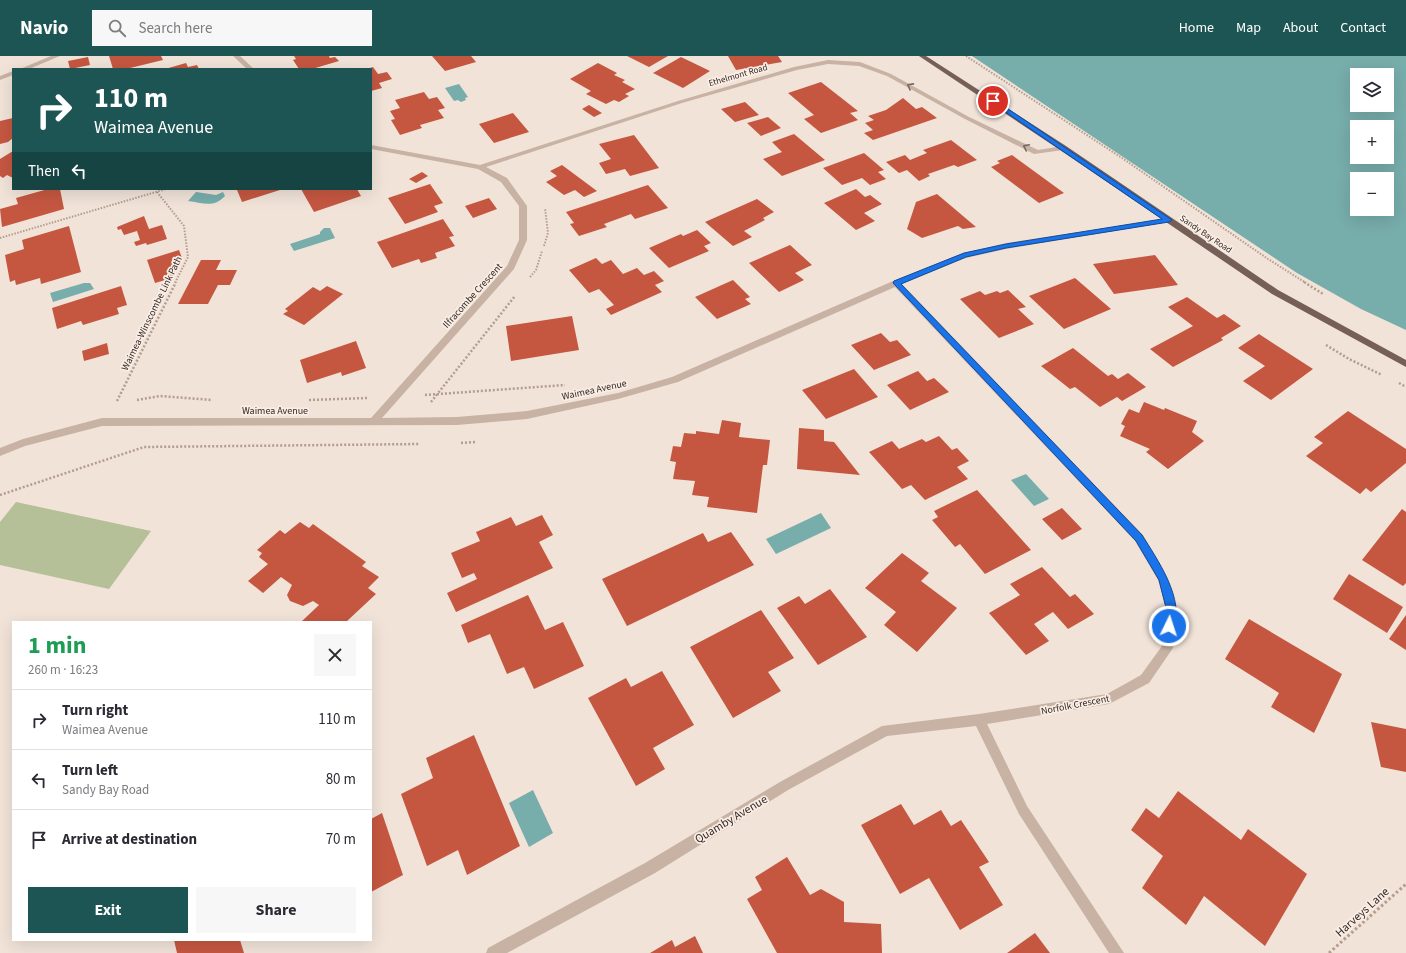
<!DOCTYPE html>
<html lang="en">
<head>
<meta charset="utf-8">
<style>
	:root { --surface:#fff; --page:#f7f7f7; --text:#2b2b33; --muted:#7c7c81; --line:#e1e1e2; --accent:#1c5554 }
	body { margin:0; font-family:"Source Sans 3",sans-serif; background:var(--page); color:var(--text); height:100vh; display:flex; flex-direction:column; font-size:15px; white-space:nowrap }
	* { box-sizing:border-box; margin:0 }
	p { font-size:13px; color:var(--muted) }
	.icon { flex:none; width:22px; height:22px; fill:none; stroke:currentColor; stroke-width:2; stroke-linecap:round; stroke-linejoin:round }
	.map { position:relative; flex:1; overflow:hidden }
	.panel { position:absolute; left:12px; top:565px; width:360px; height:320px; display:flex; flex-direction:column; background:var(--surface); border-radius:0px; box-shadow:0 4px 16px #0002 }
	.panel>* { flex:none }
	.top-card { position:absolute; left:12px; top:12px; width:360px; height:122px; border-radius:0px; box-shadow:0 4px 16px #0002; background:#1c5554; color:#fff; overflow:hidden }
	.controls { position:absolute; left:1350px; top:12px; display:grid; gap:8px }
	.controls a { display:grid; place-items:center; width:44px; height:44px; border-radius:0px; background:var(--surface); box-shadow:0 4px 16px #0002; font-size:20px }
	.pin { position:absolute; display:grid; place-items:center; width:34px; height:34px; color:#fff; margin:-17px; border:2px solid #fff; border-radius:50%; box-shadow:0 1px 4px #0007 }
	.me { position:absolute; width:44px; margin:-22px; rotate:4deg; stroke-linejoin:round; filter:drop-shadow(0 0 3px #0008) }
	.turn { display:flex; align-items:center; gap:14px; height:84px; padding:0 16px; font-size:18px }
	.turn .icon { width:52px; height:52px; stroke-width:2.5 }
	.turn b { display:block; font-size:28px; line-height:34px }
	.then { display:flex; align-items:center; height:38px; padding:0 16px; background:#0003; gap:8px; font-size:15px }
	.round { display:grid; place-items:center; flex:none; width:42px; height:42px; border-radius:0px; background:var(--page) }
	.headline { display:flex; align-items:center; justify-content:space-between; height:68px; padding:0 16px }
	h1 { font-size:24px; font-weight:700; line-height:30px; color:#1e9e55 }
	.button { display:flex; gap:8px; margin-top:auto; padding:8px 16px }
	.button a { flex:1; height:46px; border-radius:0px; background:var(--accent); color:#fff; font-size:16px; font-weight:700; line-height:46px; text-align:center }
	.button a+a { background:var(--page); color:var(--text) }
	ul { padding:0; list-style:none }
	li { display:flex; align-items:center; gap:12px; height:60px; padding:0 16px; border-top:1px solid var(--line) }
	li div { flex:1 }
	li b { display:block; font-size:15px }
	li em { font-style:normal }
	header { display:flex; align-items:center; gap:24px; box-sizing:border-box; height:56px; padding:0 20px; background:var(--accent); color:#fff }
	header strong { font-size:19px }
	nav { display:flex; gap:22px; margin-inline-start:auto; font-size:14px }
	.search { width:280px; height:36px; background:var(--page); display:flex; align-items:center; gap:10px; box-sizing:border-box; padding:0 14px; border-radius:0px; color:var(--muted); font-size:15px }
	.map>svg:first-child { display:block }
	.green { fill:#b5bf98 }
	.water { fill:#77adab; fill-rule:evenodd }
	.building { fill:#c55741 }
	.lines { fill:none; stroke-linecap:round; stroke-linejoin:round }
	.path-far2 { stroke:#b49c8e; stroke-width:2; stroke-dasharray:1.5 1.5; stroke-linecap:butt }
	.path-far1 { stroke:#b49c8e; stroke-width:2.5; stroke-dasharray:2 2; stroke-linecap:butt }
	.path { stroke:#b49c8e; stroke-width:3; stroke-dasharray:2.5 2.5; stroke-linecap:butt }
	.minor { fill:#c8b2a4; fill-rule:evenodd }
	.primary { fill:#765f57; fill-rule:evenodd }
	.oneway { stroke:#77675f }
	.route { fill:#1a73e8; stroke:#114b97 }
	.labels { text-anchor:middle; stroke-width:3.5; stroke-linejoin:round; paint-order:stroke }
	.far-street-label { font-size:9px; fill:#342926; stroke:#f9ede4 }
	.street-label { font-size:10px; fill:#342926; stroke:#f9ede4 }
	.near-street-label { font-size:12px; fill:#342926; stroke:#f9ede4 }
</style>
</head>
<body>
<header>
<strong>Navio</strong>
<div class="search"><svg class="icon" aria-label="search" viewBox="0 0 24 24"><circle cx="10" cy="10" r="6"/><path d="M15 15l6 6"/></svg>Search here</div>
<nav><a>Home</a><a>Map</a><a>About</a><a>Contact</a></nav>
</header>
<div class="map">
<svg width="1406" height="897" viewBox="0 0 1406 897">
	<rect width="100%" height="100%" fill="#f1e3d8"/>
	<path class="green" d="M 16,446 L 151,475 L 109,533 L 0,509 L 0,466 Z"/>
	<path class="water" d="M 972,0 L 1406,0 L 1406,274 L 1361,253 L 1297,217 ZM 1357,19 L 1387,19 L 1387,49 L 1357,49 ZM 1357,71 L 1387,71 L 1387,101 L 1357,101 ZM 1357,123 L 1387,123 L 1387,153 L 1357,153 Z
		M 459,28 L 468,41 L 465,42 L 466,44 L 461,46 L 458,44 L 454,45 L 445,32 Z
		M 196,136 L 216,139 L 223,136 L 225,140 C 214,152 203,147 188,145 Z
		M 324,172 L 330,172 L 335,182 L 294,195 L 290,188 L 320,178 L 320,176 Z
		M 84,227 L 90,227 L 94,233 L 53,246 L 50,237 Z
		M 1026,418 L 1049,443 L 1034,450 L 1011,424 Z
		M 821,457 L 831,472 L 776,498 L 766,483 Z
		M 533,734 L 553,777 L 529,791 L 509,747 Z"/>
	<path class="building" d="M 109,0 L 161,0 L 163,4 L 126,13 L 113,13 Z
		M 294,0 L 329,0 L 330,2 L 335,1 L 339,5 L 312,13 L 299,13 L 293,4 L 296,3 Z
		M 432,0 L 471,0 L 476,6 L 445,15 Z
		M 627,0 L 668,0 L 649,11 Z
		M 728,0 L 778,0 L 782,6 L 736,14 Z
		M 88,1 L 90,9 L 70,13 L 68,5 Z
		M 681,1 L 710,15 L 683,32 L 653,17 Z
		M 186,7 L 188,11 L 197,9 L 199,13 L 165,13 Z
		M 598,7 L 617,17 L 614,19 L 625,24 L 622,26 L 635,33 L 625,38 L 629,40 L 619,46 L 614,44 L 606,48 L 586,38 L 591,35 L 570,23 Z
		M 373,11 L 378,18 L 387,16 L 392,23 L 379,27 L 382,32 L 371,35 L 371,13 L 367,13 Z
		M 821,26 L 858,55 L 850,57 L 858,64 L 821,77 L 804,63 L 814,59 L 788,37 Z
		M 424,36 L 429,43 L 437,41 L 445,52 L 438,54 L 444,62 L 420,69 L 422,72 L 400,79 L 391,64 L 395,63 L 390,55 L 400,52 L 395,44 Z
		M 903,42 L 916,53 L 922,51 L 937,62 L 873,84 L 864,77 L 873,74 L 865,67 L 874,64 L 868,60 L 886,54 Z
		M 745,46 L 759,59 L 735,66 L 721,53 Z
		M 589,49 L 602,57 L 594,61 L 582,53 Z
		M 513,57 L 529,76 L 494,87 L 479,68 Z
		M 768,61 L 781,72 L 761,80 L 747,67 Z
		M 13,62 L 13,82 L 8,86 L 0,88 L 0,65 Z
		M 794,78 L 825,104 L 782,120 L 763,103 L 782,96 L 772,86 Z
		M 634,79 L 659,112 L 630,120 L 625,113 L 606,118 L 599,107 L 611,103 L 599,88 Z
		M 951,84 L 977,104 L 958,111 L 954,109 L 928,118 L 930,120 L 919,125 L 907,114 L 899,117 L 886,106 L 905,99 L 910,104 L 927,97 L 923,94 Z
		M 13,95 L 13,122 L 7,119 L 3,122 L 0,120 L 0,103 Z
		M 864,97 L 884,114 L 878,116 L 886,123 L 870,129 L 862,122 L 842,129 L 823,112 Z
		M 1012,99 L 1064,137 L 1039,147 L 991,111 L 1000,107 L 997,105 Z
		M 562,109 L 597,135 L 584,141 L 575,134 L 564,139 L 546,126 L 557,120 L 550,115 Z
		M 422,116 L 428,120 L 416,127 L 409,123 Z
		M 430,128 L 443,147 L 434,150 L 438,156 L 405,168 L 388,142 Z
		M 648,129 L 668,152 L 635,163 L 631,158 L 604,168 L 607,171 L 579,180 L 570,168 L 574,167 L 566,156 Z
		M 48,133 L 60,133 L 64,153 L 2,171 L 0,153 L 18,148 L 16,142 Z
		M 239,133 L 283,133 L 242,146 L 237,134 Z
		M 301,133 L 357,133 L 361,140 L 314,156 Z
		M 856,133 L 865,141 L 870,139 L 882,148 L 864,157 L 875,165 L 856,174 L 824,147 Z
		M 937,138 L 976,171 L 963,173 L 958,170 L 922,182 L 907,173 L 916,146 Z
		M 489,142 L 497,153 L 473,162 L 465,150 Z
		M 757,143 L 774,156 L 763,162 L 765,164 L 744,175 L 752,181 L 733,190 L 705,166 Z
		M 144,160 L 149,173 L 162,169 L 167,183 L 147,189 L 146,187 L 136,190 L 134,186 L 140,184 L 137,175 L 124,179 L 121,173 L 118,174 L 117,171 Z
		M 443,163 L 454,180 L 449,181 L 455,190 L 435,197 L 437,202 L 421,207 L 419,203 L 392,212 L 377,186 Z
		M 69,170 L 81,216 L 41,228 L 40,222 L 16,229 L 15,224 L 10,226 L 5,199 L 24,193 L 22,184 Z
		M 697,174 L 711,187 L 704,190 L 709,195 L 669,212 L 649,192 L 681,178 L 683,180 Z
		M 790,189 L 812,209 L 795,217 L 804,224 L 779,236 L 749,207 Z
		M 179,194 L 182,202 L 172,222 L 155,227 L 147,204 Z
		M 1155,199 L 1178,229 L 1114,238 L 1093,208 Z
		M 596,202 L 602,208 L 611,204 L 623,218 L 637,212 L 644,219 L 654,215 L 664,225 L 655,229 L 662,236 L 611,259 L 606,253 L 614,249 L 599,233 L 589,237 L 569,214 Z
		M 201,204 L 221,204 L 216,214 L 237,214 L 230,229 L 218,229 L 208,248 L 178,248 Z
		M 1075,222 L 1111,253 L 1064,273 L 1029,240 Z
		M 733,224 L 750,241 L 745,243 L 751,248 L 717,263 L 695,241 Z
		M 121,230 L 127,249 L 117,252 L 119,258 L 83,269 L 81,265 L 57,273 L 52,252 Z
		M 327,230 L 343,238 L 304,269 L 283,258 L 288,255 L 285,253 L 313,231 L 320,235 Z
		M 1008,234 L 1026,251 L 1018,253 L 1034,268 L 999,282 L 960,243 L 980,235 L 985,239 L 997,235 L 1000,237 Z
		M 1187,241 L 1217,262 L 1224,258 L 1241,270 L 1221,282 L 1223,284 L 1173,311 L 1150,293 L 1193,270 L 1168,251 Z
		M 572,260 L 579,294 L 511,305 L 506,270 Z
		M 881,277 L 890,286 L 897,284 L 911,299 L 874,314 L 851,289 Z
		M 1259,278 L 1313,313 L 1271,344 L 1243,325 L 1265,310 L 1238,292 Z
		M 356,285 L 366,312 L 342,320 L 341,316 L 307,327 L 300,304 Z
		M 107,287 L 109,298 L 84,305 L 82,295 Z
		M 1073,292 L 1108,320 L 1112,318 L 1118,323 L 1128,317 L 1146,331 L 1122,345 L 1117,341 L 1100,351 L 1075,331 L 1070,333 L 1041,310 Z
		M 854,313 L 878,341 L 826,363 L 802,334 Z
		M 918,315 L 927,325 L 934,322 L 949,336 L 910,354 L 887,329 Z
		M 1144,346 L 1164,354 L 1165,352 L 1197,365 L 1192,376 L 1204,385 L 1168,413 L 1146,396 L 1150,393 L 1120,380 L 1125,370 L 1121,368 L 1129,353 L 1139,357 Z
		M 1348,355 L 1406,393 L 1406,407 L 1371,436 L 1366,432 L 1360,438 L 1306,400 L 1323,387 L 1314,381 Z
		M 722,364 L 741,367 L 739,381 L 770,384 L 767,409 L 763,409 L 757,457 L 707,451 L 709,441 L 692,439 L 695,425 L 673,423 L 676,406 L 670,405 L 673,390 L 681,391 L 684,377 L 696,378 L 696,375 L 719,378 Z
		M 799,372 L 824,374 L 824,385 L 834,386 L 860,419 L 797,413 Z
		M 939,380 L 952,394 L 957,392 L 969,405 L 957,411 L 968,423 L 925,444 L 911,429 L 902,433 L 869,396 L 892,385 L 899,393 L 922,383 L 926,386 Z
		M 977,434 L 1031,494 L 985,518 L 960,488 L 955,491 L 932,464 L 938,461 L 934,455 Z
		M 1062,452 L 1082,473 L 1062,484 L 1042,463 Z
		M 1402,453 L 1406,456 L 1406,527 L 1403,530 L 1362,504 Z
		M 542,459 L 553,479 L 539,486 L 553,512 L 456,556 L 447,537 L 477,523 L 474,517 L 462,522 L 451,497 L 480,485 L 476,476 L 511,461 L 516,470 Z
		M 300,466 L 309,472 L 313,468 L 366,506 L 362,510 L 379,521 L 368,532 L 376,538 L 346,566 L 301,566 L 319,549 L 313,545 L 303,550 L 290,545 L 287,539 L 292,529 L 281,521 L 263,537 L 248,525 L 268,508 L 259,501 L 262,497 L 257,494 L 280,474 L 285,478 Z
		M 731,476 L 754,509 L 627,570 L 602,523 L 703,477 L 708,486 Z
		M 902,497 L 929,517 L 921,525 L 957,552 L 917,596 L 884,569 L 896,556 L 865,532 Z
		M 1042,511 L 1070,541 L 1075,538 L 1094,558 L 1068,573 L 1053,556 L 1034,568 L 1049,585 L 1026,599 L 989,557 L 1020,539 L 1010,528 Z
		M 1349,518 L 1403,551 L 1387,577 L 1333,543 Z
		M 830,533 L 867,581 L 818,609 L 777,552 L 799,540 L 805,548 Z
		M 528,539 L 545,574 L 563,566 L 584,610 L 534,633 L 524,611 L 507,618 L 490,578 L 468,587 L 461,569 Z
		M 761,554 L 794,602 L 768,616 L 781,635 L 733,662 L 690,591 Z
		M 1406,559 L 1406,594 L 1389,583 Z
		M 1249,563 L 1342,618 L 1314,677 L 1271,651 L 1279,637 L 1225,603 Z
		M 662,615 L 694,669 L 653,692 L 665,713 L 636,730 L 588,642 L 626,622 L 631,631 Z
		M 1371,666 L 1406,673 L 1406,716 L 1381,711 Z
		M 474,679 L 520,790 L 467,819 L 458,794 L 427,810 L 401,738 L 433,722 L 426,702 Z
		M 1178,735 L 1241,784 L 1248,773 L 1307,818 L 1265,890 L 1204,840 L 1186,869 L 1142,832 L 1163,800 L 1131,774 L 1146,752 L 1159,762 Z
		M 901,748 L 914,769 L 941,754 L 951,770 L 961,764 L 989,806 L 979,811 L 1003,849 L 960,874 L 929,822 L 900,838 L 861,769 Z
		M 382,757 L 403,819 L 371,836 L 371,763 Z
		M 787,801 L 810,839 L 821,833 L 844,846 L 844,866 L 881,868 L 882,897 L 777,897 L 747,843 L 762,834 L 755,821 Z
		M 1035,877 L 1050,897 L 1007,897 Z
		M 695,880 L 703,897 L 650,897 L 672,884 L 675,891 Z
		M 174,884 L 240,884 L 244,897 L 177,897 Z"/>
	<g class="lines">
		<path class="path-far2" d="M 966,0 L 1122,102 L 1268,203 L 1306,227
			M 157,136 L 184,170 L 188,201 L 175,227
			M 0,182 L 166,133
			M 544,190 L 548,177 L 545,152
			M 530,221 L 536,214 L 542,195"/>
		<path class="path-far1" d="M 1304,226 L 1323,238
			M 1326,289 L 1349,303 L 1382,319
			M 1399,327 L 1406,331
			M 425,339 L 565,329
			M 137,344 L 160,340 L 212,344
			M 309,344 L 368,342
			M 117,345 L 176,226
			M 431,346 L 515,240
			M 461,387 L 476,386
			M 0,439 L 144,391 L 420,388"/>
		<path class="path" d="M 1329,897 L 1406,828"/>
		<path class="minor" d="M 51,0 L 60,0 L 29,13 L 20,13 Z
			M 233,0 L 240,0 L 254,13 L 247,13 Z
			M 828,4 L 860,6 L 891,18 L 969,61 L 1038,94 L 1063,90 L 1067,92 L 1063,94 L 1034,98 L 965,63 L 887,20 L 859,10 L 828,8 L 797,14 L 682,47 L 486,111 L 507,122 L 527,150 L 527,184 L 514,213 L 382,362 L 457,361 L 527,355 L 618,337 L 672,321 L 893,225 L 961,198 L 1006,187 L 1172,162 L 1172,166 L 1169,166 L 1006,193 L 966,202 L 902,228 L 1143,479 L 1168,523 L 1176,552 L 1173,592 L 1149,627 L 1109,648 L 987,668 L 1027,750 L 1124,897 L 1109,897 L 1019,758 L 976,670 L 887,680 L 788,734 L 655,817 L 507,897 L 486,897 L 488,892 L 645,807 L 780,726 L 882,670 L 979,658 L 1107,638 L 1141,619 L 1162,590 L 1166,552 L 1158,524 L 1135,485 L 895,231 L 678,326 L 618,343 L 527,363 L 457,369 L 102,370 L 25,390 L 0,400 L 0,392 L 23,383 L 102,362 L 371,362 L 507,210 L 519,184 L 519,150 L 501,126 L 478,113 L 371,93 L 371,89 L 480,109 L 678,45 L 794,11 Z
			M 13,15 L 13,19 L 0,24 L 0,20 Z"/>
		<path class="primary" d="M 919,0 L 926,0 L 1066,90 L 1278,234 L 1406,304 L 1406,311 L 1272,238 L 1060,94 Z"/>
	</g>
	<defs><path id="oneway-chevron" d="M-2-3.5L2.5 0L-2 3.5" fill="none" stroke-width="1.6" stroke-linecap="round" stroke-linejoin="round"/></defs>
	<g class="oneway">
		<use href="#oneway-chevron" transform="translate(910 30) rotate(-151)"/>
		<use href="#oneway-chevron" transform="translate(1026 91) rotate(-154)"/>
	</g>
	<path class="route" d="M 991,44 L 995,44 L 1172,164 L 1169,166 L 1006,192 L 966,201 L 901,228 L 1142,479 C 1157,503 1186,544 1173,574 L 1169,575 L 1165,574 L 1164,570 L 1166,552 L 1159,524 L 1136,485 L 893,227 L 894,225 L 964,197 L 1006,188 L 1162,163 L 991,46 Z"/>
	<g class="labels">
		<g class="far-street-label">
			<text transform="translate(738 19) rotate(-16)" y="3">Ethelmont Road</text>
			<text transform="translate(1206 178) rotate(34)" y="3">Sandy Bay Road</text>
		</g>
		<g class="street-label">
			<text transform="translate(472 239) rotate(-48)" y="4">Ilfracombe Crescent</text>
			<text transform="translate(151 257) rotate(-64)" y="4">Waimea-Winscombe Link Path</text>
			<text transform="translate(594 333) rotate(-12)" y="4">Waimea Avenue</text>
			<text x="275" y="358">Waimea Avenue</text>
			<text transform="translate(1075 648) rotate(-11)" y="4">Norfolk Crescent</text>
		</g>
		<g class="near-street-label">
			<text transform="translate(731 763) rotate(-31)" y="4">Quamby Avenue</text>
			<text transform="translate(1362 856) rotate(-42)" y="4">Harveys Lane</text>
		</g>
	</g>
</svg>
<div class="controls">
<a><svg class="icon" aria-label="layers" viewBox="0 0 24 24"><path d="M12 4l9 5-9 5-9-5zM3 14l9 5 9-5"/></svg></a>
<a>+</a>
<a>−</a>
</div>
<div class="pin" style="left:993px;top:45px;background:#d93025"><svg class="icon" aria-label="arrive" viewBox="0 0 24 24"><path d="M6 21V4h12l-3 4 3 4H6"/></svg></div>
<svg class="me" style="left:1169px;top:570px" viewBox="-20 -20 40 40"><circle r="17" fill="#1a73e8" stroke="#fff" stroke-width="3"/><path d="M0-11L8 9 0 5-8 9z" fill="#fff"/></svg>
<div class="top-card">
<div class="turn"><svg class="icon" aria-label="right" viewBox="0 0 24 24"><path d="M7 20v-9h11M14 6l5 5-5 5"/></svg><div><b>110 m</b>Waimea Avenue</div></div>
<div class="then">Then<svg class="icon" aria-label="left" viewBox="0 0 24 24"><path d="M17 20v-9H6M10 6l-5 5 5 5"/></svg></div>
</div>
<section class="panel">
<div class="headline"><div><h1>1 min</h1><p>260 m · 16:23</p></div><a class="round"><svg class="icon" aria-label="close" viewBox="0 0 24 24"><path d="M6 6l12 12M18 6L6 18"/></svg></a></div>
<ul>
<li><svg class="icon" aria-label="right" viewBox="0 0 24 24"><path d="M7 20v-9h11M14 6l5 5-5 5"/></svg><div><b>Turn right</b><p>Waimea Avenue</p></div><em>110 m</em></li>
<li><svg class="icon" aria-label="left" viewBox="0 0 24 24"><path d="M17 20v-9H6M10 6l-5 5 5 5"/></svg><div><b>Turn left</b><p>Sandy Bay Road</p></div><em>80 m</em></li>
<li><svg class="icon" aria-label="arrive" viewBox="0 0 24 24"><path d="M6 21V4h12l-3 4 3 4H6"/></svg><div><b>Arrive at destination</b></div><em>70 m</em></li>
</ul>
<div class="button"><a>Exit</a><a>Share</a></div>
</section>
</div>
</body>
</html>
